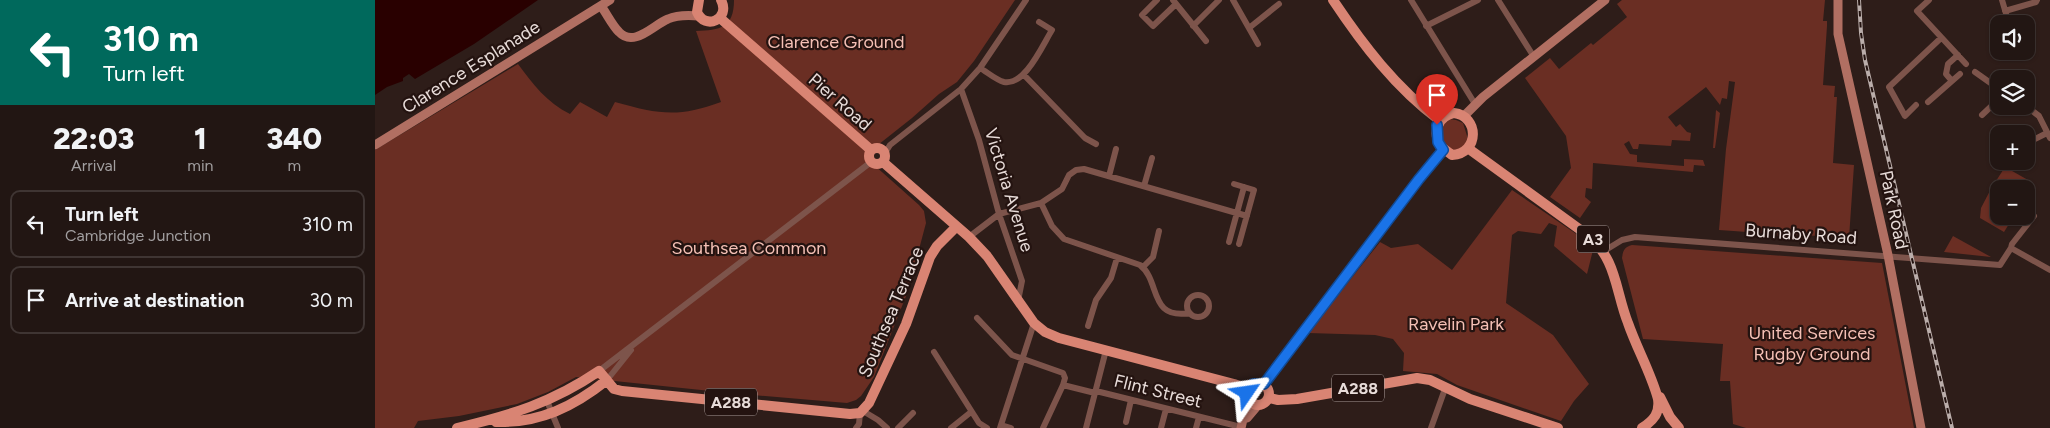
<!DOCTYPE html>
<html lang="en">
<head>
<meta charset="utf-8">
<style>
	:root { --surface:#221613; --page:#2a1f1c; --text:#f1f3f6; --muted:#a29fa0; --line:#3f3533 }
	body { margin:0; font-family:Figtree,sans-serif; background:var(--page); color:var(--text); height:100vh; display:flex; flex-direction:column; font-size:19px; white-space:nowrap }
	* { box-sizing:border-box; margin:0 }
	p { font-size:16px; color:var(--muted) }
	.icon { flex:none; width:28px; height:28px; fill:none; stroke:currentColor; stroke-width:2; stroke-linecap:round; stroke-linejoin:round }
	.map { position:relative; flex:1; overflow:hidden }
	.sheet { display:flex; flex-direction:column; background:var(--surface); width:375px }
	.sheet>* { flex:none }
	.guide { background:#00695c; color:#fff; overflow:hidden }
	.fabs { position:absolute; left:1615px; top:15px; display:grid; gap:10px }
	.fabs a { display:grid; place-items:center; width:45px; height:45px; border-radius:10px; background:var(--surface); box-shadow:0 1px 4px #0004,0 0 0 1px var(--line); font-size:25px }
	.pin { position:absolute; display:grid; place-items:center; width:42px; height:42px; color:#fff; margin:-51px -21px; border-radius:50% 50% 50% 0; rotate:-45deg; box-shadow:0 0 5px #0007 }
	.pin .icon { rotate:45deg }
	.me { position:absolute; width:55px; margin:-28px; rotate:58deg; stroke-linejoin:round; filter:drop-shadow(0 0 4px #0008) }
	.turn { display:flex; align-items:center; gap:18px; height:105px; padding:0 20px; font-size:22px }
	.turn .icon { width:65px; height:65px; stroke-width:2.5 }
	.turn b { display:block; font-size:35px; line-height:42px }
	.eta { display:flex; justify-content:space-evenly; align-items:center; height:85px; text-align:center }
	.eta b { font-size:30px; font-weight:800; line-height:35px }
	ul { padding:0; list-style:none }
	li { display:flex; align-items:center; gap:15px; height:68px; margin:0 10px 8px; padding:0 10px; border:2px solid var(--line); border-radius:10px }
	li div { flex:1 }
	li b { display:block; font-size:19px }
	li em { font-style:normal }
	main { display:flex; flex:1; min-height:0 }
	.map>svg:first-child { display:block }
	.green { fill:#6a2e23 }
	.water { fill:#290000 }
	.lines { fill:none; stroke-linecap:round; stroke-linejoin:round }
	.street { stroke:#7d544b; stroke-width:6 }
	.secondary { stroke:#b16f62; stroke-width:9 }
	.primary { stroke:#d98473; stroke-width:10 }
	.rail-casing { stroke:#baadaa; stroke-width:4 }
	.rail { stroke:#241310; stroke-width:2; stroke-dasharray:5.5; stroke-linecap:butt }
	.route-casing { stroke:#114b97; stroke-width:12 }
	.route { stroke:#1a73e8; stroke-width:9 }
	.labels { text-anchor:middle; stroke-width:4.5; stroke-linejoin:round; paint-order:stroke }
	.shield { fill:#241310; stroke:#ada09d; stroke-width:1 }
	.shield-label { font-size:16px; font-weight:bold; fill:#e8dcd9 }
	.park-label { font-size:18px; fill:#f5c0b5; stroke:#241310 }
	.street-label { font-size:18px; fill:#e8dcd9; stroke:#241310 }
</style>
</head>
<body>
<main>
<section class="sheet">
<div class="guide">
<div class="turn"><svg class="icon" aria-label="left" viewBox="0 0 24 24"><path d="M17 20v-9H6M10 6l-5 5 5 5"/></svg><div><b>310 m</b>Turn left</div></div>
</div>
<div class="eta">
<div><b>22:03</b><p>Arrival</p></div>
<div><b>1</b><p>min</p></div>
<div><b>340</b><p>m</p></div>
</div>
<ul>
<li><svg class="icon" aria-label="left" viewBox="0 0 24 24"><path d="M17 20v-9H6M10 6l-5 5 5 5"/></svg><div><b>Turn left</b><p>Cambridge Junction</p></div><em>310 m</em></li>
<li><svg class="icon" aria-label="arrive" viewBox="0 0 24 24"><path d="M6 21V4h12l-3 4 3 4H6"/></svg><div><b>Arrive at destination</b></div><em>30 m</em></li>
</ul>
</section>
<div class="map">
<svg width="1675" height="428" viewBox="0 0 1675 428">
	<rect width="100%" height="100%" fill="#2e1d19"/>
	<path class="green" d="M 359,0 L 640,0 L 599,61 L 582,82 L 564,94 L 537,118 L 489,156 L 544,205 L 549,211 L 551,223 L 533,291 L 499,377 L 486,396 L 481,400 L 472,403 L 355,393 L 201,377 L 173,392 L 142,404 L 84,416 L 43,421 L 39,428 L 0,428 L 0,150 L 143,64 C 158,84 172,103 195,114 L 205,102 L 232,117 L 240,102 C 283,114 303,118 346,102 L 321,31 C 345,30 359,28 359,0 Z
		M 1247,0 L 1450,0 L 1448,21 L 1452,21 L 1452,26 L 1448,85 L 1460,86 L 1459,97 L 1462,97 L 1458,163 L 1479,165 L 1474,238 L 1413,234 L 1412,237 L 1402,236 L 1401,234 L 1344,230 L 1351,149 L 1360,82 L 1354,81 L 1352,99 L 1347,98 L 1345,105 L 1331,87 L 1293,117 L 1301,127 L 1305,124 L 1312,132 L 1316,133 L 1315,141 L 1297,140 L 1296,146 L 1264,144 L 1263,149 L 1258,149 L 1254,141 L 1249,144 L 1255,154 L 1262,155 L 1262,162 L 1309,166 L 1309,159 L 1328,160 L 1330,166 L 1319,165 L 1318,172 L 1218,163 L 1217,189 L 1211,188 L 1210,197 L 1216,202 L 1205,218 L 1175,197 L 1196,168 L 1191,136 L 1150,78 L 1175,58 L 1184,69 L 1216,43 L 1218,45 L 1252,17 L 1242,4 Z
		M 1341,110 L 1345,113 L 1340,148 L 1338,148 Z
		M 1075,119 L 1081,120 L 1088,123 L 1093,139 L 1088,148 L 1077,152 L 1066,142 L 1067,126 Z
		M 1630,167 L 1653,180 L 1649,189 L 1634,189 L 1621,181 Z
		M 1618,185 L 1624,189 L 1624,216 L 1639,216 L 1629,232 L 1605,218 L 1606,208 Z
		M 1137,190 L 1219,246 L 1212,274 L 1179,246 L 1182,226 L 1174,223 L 1166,234 L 1143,231 L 1137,235 L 1131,303 L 1178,335 L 1214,384 L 1199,401 L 1186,421 L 1082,385 L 1062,374 L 1028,371 L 1029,353 L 1018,339 L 1000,335 L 933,333 L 1005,242 L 1016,248 L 1043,244 L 1077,270 Z
		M 1578,236 L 1616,257 L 1569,252 Z
		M 1257,245 L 1507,263 L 1539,428 L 1371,428 L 1358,424 L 1355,381 L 1345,381 L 1348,344 L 1268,339 L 1247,258 C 1248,251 1249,247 1257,245 Z"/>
	<path class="water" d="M 0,0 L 163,0 L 99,44 L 40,79 L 34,74 L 28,78 L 28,81 L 12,87 L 0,95 Z"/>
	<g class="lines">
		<path class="street" d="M 782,0 L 767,15 L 778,26 L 801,4
			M 798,0 L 831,41
			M 858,0 L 883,44
			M 1036,0 L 1100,104
			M 1123,0 L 1159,57
			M 1554,0 L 1542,11 L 1591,64
			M 1627,0 L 1632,17
			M 1630,11 L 1661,2 L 1662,0
			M 818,26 L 844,0
			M 1051,26 L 1103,0
			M 874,28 L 904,4
			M 605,68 C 612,72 621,80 629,82 C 650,86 667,46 677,30 L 664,22
			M 1600,72 L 1624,89
			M 649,75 L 710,138 L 721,144
			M 1577,81 L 1571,74 L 1573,64 L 1583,55
			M 586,89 L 604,140 L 624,214 L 647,281 L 643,301
			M 1553,102 L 1585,74
			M 1541,105 L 1530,116 L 1514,87 L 1566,38
			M 1651,106 L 1664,116 L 1675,138
			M 1607,115 L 1624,99
			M 1654,142 L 1672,133
			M 510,153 L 515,145 L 586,89 L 605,68 L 651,0
			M 734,176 L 741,149
			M 859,184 L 879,190 L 864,244
			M 769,186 L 777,158
			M 666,203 L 677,226 L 689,239 L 765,265 C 786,281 773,320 815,313
			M 594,237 L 624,214 L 666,203 L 687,189 L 694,175 L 701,170 L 709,169 L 872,216
			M 854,242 L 869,187
			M 1636,248 L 1637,244 L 1659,216
			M 1229,251 L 1247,240 L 1260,237 L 1625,265 L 1636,248 L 1675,270
			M 768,267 L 778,257 L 784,231
			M812 306a11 11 0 1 1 22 0a11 11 0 1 1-22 0Z
			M 602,318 L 637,355 L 688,373 L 690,378 L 688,385
			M 713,326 L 721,300 L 736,278 L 742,258
			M 559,352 L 604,423 L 612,428
			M 224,371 L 496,162
			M 232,380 L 256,350
			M 721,391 L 866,427
			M 172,401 L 183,428
			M 488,411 L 503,420 L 512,428
			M 751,422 L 756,400
			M 626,425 L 636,428
			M 481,428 L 484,424 L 485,413
			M 523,428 L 538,413
			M 576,428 L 596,412
			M 625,428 L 659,323
			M 668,428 L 688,385 L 720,393
			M 711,428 L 731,350
			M 786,428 L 791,409
			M 821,428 L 824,417
			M 1056,428 L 1071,386"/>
		<path class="secondary" d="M 1463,0 L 1463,34 L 1513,255 L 1546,428
			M 226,6 C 232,14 237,25 244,32 C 259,48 278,25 293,19 C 302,15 313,15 324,16
			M 1089,116 L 1108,97 L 1230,0
			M 0,145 L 235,0
			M 889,384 L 1044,179 L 1068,150
			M 872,418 L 883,405
			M 866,428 L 873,398"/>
		<path class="primary" d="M 324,0 L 322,12 C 330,31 356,19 346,0
			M 958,0 C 988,45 1021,88 1064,120
			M 345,18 L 496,150
			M 1079,113 C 1104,116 1105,153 1077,155 L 1065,146 C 1058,132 1062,117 1079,113 Z
			M494 156a8 8 0 1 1 16 0a8 8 0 1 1-16 0Z
			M 1094,149 L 1211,234 C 1242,258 1240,290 1253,323 C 1262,349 1276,373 1283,399 C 1285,413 1279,420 1267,428
			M 508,162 L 594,237 L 612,256 L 659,323 L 670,332 L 684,338 L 859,384 L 873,389
			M872 394a11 11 0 1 1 22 0a11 11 0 1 1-22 0Z
			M 1285,397 L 1295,417 L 1304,428
			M 894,398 L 903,400 L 922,399 L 1042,378 L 1055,380 L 1095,399 L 1183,428
			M 121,422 C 165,423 198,407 232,380
			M 82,428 C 136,415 177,403 224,371 L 239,389 L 247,391 L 475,414 L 485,413 L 494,403 L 531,324 L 555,257 L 562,246 L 581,227"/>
		<defs>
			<path id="rail" d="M 1484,0 L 1486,33 L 1490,60 L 1577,428"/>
		</defs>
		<use href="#rail" class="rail-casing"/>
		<use href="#rail" class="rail"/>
	</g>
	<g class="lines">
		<defs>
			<path id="route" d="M 872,393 L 878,384 L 889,384 L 1044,179 L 1068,150 L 1063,142 L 1062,125"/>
		</defs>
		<use href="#route" class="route-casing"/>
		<use href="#route" class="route"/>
	</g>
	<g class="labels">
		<g class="shield">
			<rect x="1202" y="225.5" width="32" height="27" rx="4"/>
			<rect x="957" y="374.5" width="52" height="27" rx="4"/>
			<rect x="330" y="388.5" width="52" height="27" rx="4"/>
		</g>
		<g class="shield-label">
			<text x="1218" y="245">A3</text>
			<text x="983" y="394">A288</text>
			<text x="356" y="408">A288</text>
		</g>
		<g class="park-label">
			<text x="461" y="48">Clarence Ground</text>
			<text x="374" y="254">Southsea Common</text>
			<text x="1081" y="330">Ravelin Park</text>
			<text x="1437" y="339">United Services<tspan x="1437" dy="21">Rugby Ground</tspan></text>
		</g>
		<g class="street-label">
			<text transform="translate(96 67) rotate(-32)" y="6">Clarence Esplanade</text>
			<text transform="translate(465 102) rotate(41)" y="6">Pier Road</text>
			<text transform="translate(634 190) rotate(73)" y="6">Victoria Avenue</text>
			<text transform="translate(1519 210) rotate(78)" y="6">Park Road</text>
			<text transform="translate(1426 234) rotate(4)" y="6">Burnaby Road</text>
			<text transform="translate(516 312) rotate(-67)" y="6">Southsea Terrace</text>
			<text transform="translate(783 391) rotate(14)" y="6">Flint Street</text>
		</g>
	</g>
</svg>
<div class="fabs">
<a><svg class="icon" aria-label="sound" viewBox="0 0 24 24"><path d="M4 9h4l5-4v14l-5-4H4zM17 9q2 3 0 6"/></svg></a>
<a><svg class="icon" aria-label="layers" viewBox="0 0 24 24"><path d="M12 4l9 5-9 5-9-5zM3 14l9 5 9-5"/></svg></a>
<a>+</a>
<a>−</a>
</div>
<div class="pin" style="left:1062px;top:125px;background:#d93025"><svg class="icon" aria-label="arrive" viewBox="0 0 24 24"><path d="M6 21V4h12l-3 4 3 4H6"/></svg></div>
<svg class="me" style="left:872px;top:393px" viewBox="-20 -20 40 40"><path d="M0-17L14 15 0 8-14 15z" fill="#1a73e8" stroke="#fff" stroke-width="4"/></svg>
</div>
</main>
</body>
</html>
